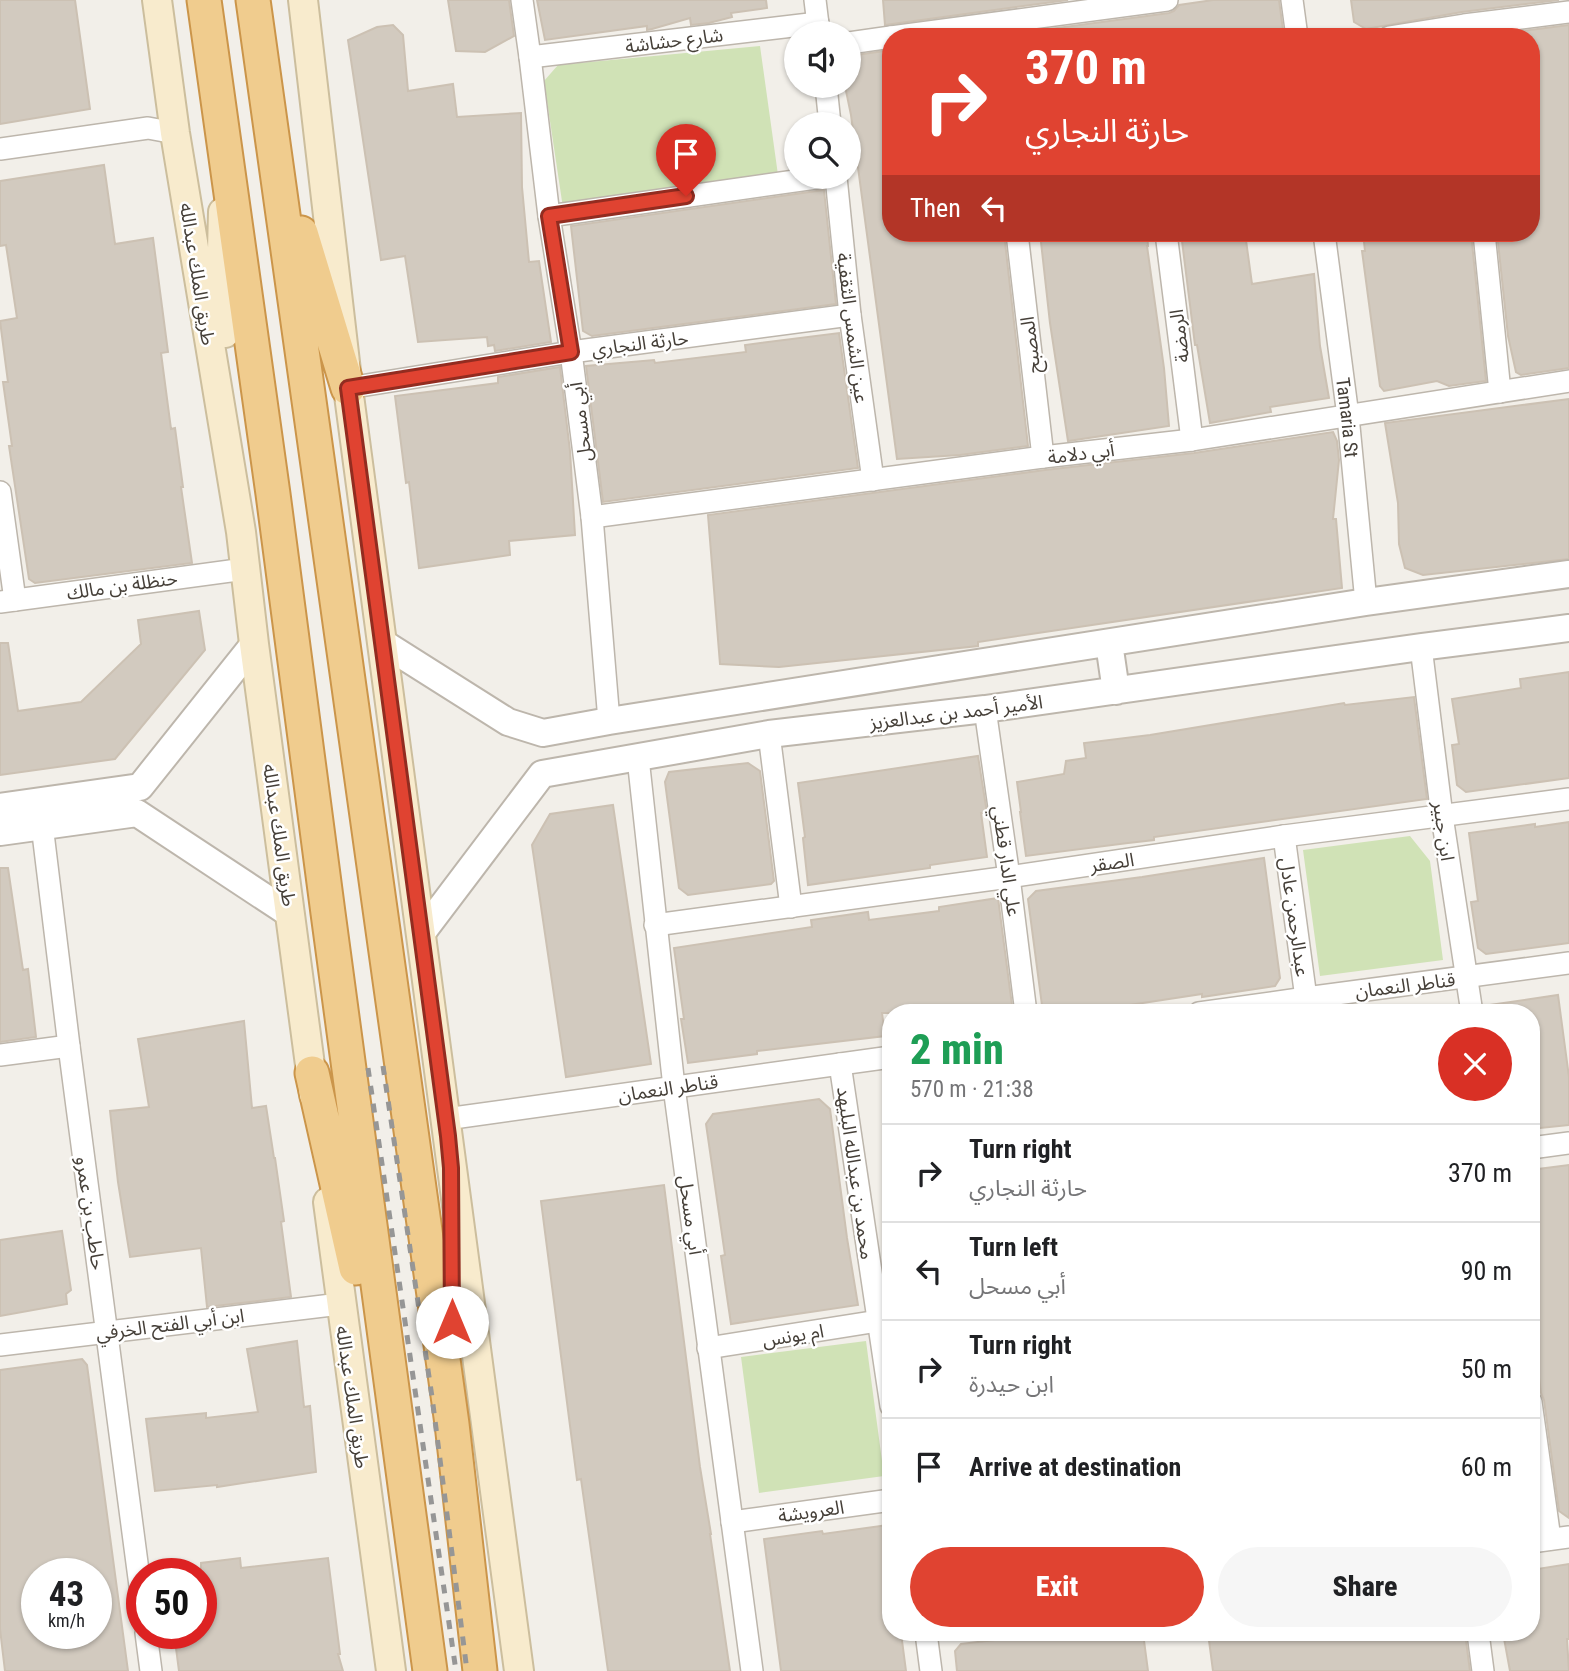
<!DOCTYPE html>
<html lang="en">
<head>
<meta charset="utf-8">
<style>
	:root { --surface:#fff; --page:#f6f6f6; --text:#202124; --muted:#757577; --line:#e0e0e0; --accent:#e04331 }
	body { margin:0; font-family:"Roboto Condensed","Noto Sans Arabic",sans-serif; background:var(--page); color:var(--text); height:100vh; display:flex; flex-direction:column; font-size:26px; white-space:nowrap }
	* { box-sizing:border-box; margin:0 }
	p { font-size:23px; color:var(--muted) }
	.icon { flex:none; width:38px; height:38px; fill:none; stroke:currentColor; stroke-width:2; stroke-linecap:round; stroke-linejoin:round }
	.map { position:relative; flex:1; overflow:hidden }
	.details { position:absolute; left:882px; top:1004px; width:658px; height:637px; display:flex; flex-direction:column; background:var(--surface); border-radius:28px; box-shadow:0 2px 5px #0004 }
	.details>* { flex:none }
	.banner { position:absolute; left:882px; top:28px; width:658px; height:214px; border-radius:28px; box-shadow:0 2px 5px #0004; background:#e04331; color:#fff; overflow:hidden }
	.tools { position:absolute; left:784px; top:21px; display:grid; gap:14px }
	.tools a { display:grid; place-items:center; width:77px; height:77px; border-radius:50%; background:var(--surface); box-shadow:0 2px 5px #0004; font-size:35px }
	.speed { position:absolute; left:21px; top:1558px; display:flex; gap:14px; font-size:35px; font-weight:700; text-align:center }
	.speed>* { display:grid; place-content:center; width:91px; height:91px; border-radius:50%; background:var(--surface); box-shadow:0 2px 5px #0004; line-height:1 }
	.speed small { font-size:18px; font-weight:400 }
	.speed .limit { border:10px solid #d22; background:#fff; color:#111 }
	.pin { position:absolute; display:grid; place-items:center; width:60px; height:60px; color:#fff; margin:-72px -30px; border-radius:50% 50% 50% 0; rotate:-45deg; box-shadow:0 0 7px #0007 }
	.pin .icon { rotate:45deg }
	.me { position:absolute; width:77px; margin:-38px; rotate:0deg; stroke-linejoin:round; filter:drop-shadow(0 0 5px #0008) }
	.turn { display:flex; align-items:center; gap:24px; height:147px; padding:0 28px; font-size:32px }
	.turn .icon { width:91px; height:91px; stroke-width:2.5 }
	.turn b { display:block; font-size:49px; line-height:60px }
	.then { display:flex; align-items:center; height:66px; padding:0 28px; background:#0003; gap:14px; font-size:26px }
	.round { display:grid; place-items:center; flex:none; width:74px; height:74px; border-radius:37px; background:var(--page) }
	.overview { display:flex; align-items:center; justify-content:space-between; height:119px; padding:0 28px }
	h1 { font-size:42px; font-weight:800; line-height:52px; color:#1e9e55 }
	.button { display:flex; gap:14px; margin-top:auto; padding:14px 28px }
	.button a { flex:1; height:80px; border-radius:42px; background:var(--accent); color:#fff; font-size:28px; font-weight:800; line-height:80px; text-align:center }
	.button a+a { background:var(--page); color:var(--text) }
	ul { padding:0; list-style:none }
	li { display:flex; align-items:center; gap:21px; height:98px; padding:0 28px; border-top:2px solid var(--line) }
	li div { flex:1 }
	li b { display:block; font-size:26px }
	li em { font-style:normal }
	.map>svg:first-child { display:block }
	.green { fill:#d0e2b6 }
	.building { fill:#d2cabf; stroke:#ccc1b3; stroke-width:2; fill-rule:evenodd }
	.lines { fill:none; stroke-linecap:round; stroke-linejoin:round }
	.minor-casing { stroke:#bdb6ac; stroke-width:24 }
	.tertiary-casing { stroke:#bdb6ac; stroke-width:30 }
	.secondary-casing { stroke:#ccbe9d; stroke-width:32 }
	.trunk-casing { stroke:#cb954a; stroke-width:37 }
	.minor { stroke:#fff; stroke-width:21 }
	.tertiary { stroke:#fff; stroke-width:26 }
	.secondary { stroke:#f8ebcd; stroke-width:28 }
	.trunk { stroke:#f0cc8e; stroke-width:33 }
	.rail { stroke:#969696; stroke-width:5; stroke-dasharray:9 9; stroke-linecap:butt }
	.route-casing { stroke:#922c20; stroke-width:18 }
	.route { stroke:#e04331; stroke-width:12 }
	.labels { text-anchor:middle; stroke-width:5; stroke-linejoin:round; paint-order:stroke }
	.street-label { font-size:19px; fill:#453f38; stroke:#fff }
</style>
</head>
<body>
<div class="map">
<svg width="1569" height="1671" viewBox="0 0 1569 1671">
	<rect width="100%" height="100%" fill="#f2efe9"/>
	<path class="green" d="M 760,46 L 778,175 L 563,208 L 544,81 L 558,65 Z
		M 1410,836 L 1430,861 L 1443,960 L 1320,976 L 1303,850 Z
		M 866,1341 L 884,1476 L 759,1493 L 741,1357 Z"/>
	<path class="building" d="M 0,0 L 75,0 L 90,109 L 0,124 Z
		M 448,0 L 509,0 L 514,36 L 485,52 L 456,51 Z
		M 537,0 L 766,0 L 767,8 L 731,13 L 732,17 L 709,23 L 691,25 L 690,18 L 652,29 L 647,30 L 647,26 L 545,40 Z
		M 883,0 L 1068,0 L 885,25 Z
		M 1213,0 L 1279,0 L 1284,37 L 1012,37 L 1012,34 L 1169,13 L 1174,11 L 1179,5 Z
		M 1351,0 L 1559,0 L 1462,12 L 1366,29 L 1354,22 Z
		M 393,25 L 403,35 L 408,91 L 453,84 L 457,117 L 521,113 L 522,187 L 529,262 L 539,261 L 551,342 L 495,351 L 494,345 L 488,346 L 487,337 L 418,342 L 405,256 L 381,260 L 348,40 L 377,27 Z
		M 1569,25 L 1569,368 L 1521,375 L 1516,372 L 1508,336 L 1497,233 L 1531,233 L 1531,37 L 1476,37 Z
		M 891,50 L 891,233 L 1004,233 L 1028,446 L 960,455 L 897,459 L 851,115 L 845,86 L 849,86 L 849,56 Z
		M 104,165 L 115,244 L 153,238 L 168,352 L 161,353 L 171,429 L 175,428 L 183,487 L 181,487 L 192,563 L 35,583 L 29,579 L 9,446 L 12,446 L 3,382 L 8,382 L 0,321 L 17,318 L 6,245 L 0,246 L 0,181 Z
		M 824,190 L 836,304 L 592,336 L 583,331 L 571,226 Z
		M 1040,233 L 1147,233 L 1148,246 L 1147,246 L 1164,368 L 1169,426 L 1068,441 L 1050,323 Z
		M 1181,233 L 1245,233 L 1252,284 L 1314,274 L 1320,346 L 1329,398 L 1270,407 L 1271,412 L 1210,423 L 1197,345 L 1195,345 Z
		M 1363,233 L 1471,233 L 1486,381 L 1449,386 L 1437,381 L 1384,391 L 1380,386 L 1362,251 L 1365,251 Z
		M 839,333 L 858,468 L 603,502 L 586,366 L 654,360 L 655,363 L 746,352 L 745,345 Z
		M 560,367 L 570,451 L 575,535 L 509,541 L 510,555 L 419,568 L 409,482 L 406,483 L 395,396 L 498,383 L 498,377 Z
		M 1569,399 L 1569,559 L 1423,575 L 1405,568 L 1399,544 L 1398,503 L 1385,423 Z
		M 1333,432 L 1337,441 L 1339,460 L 1333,519 L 1336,519 L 1342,588 L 978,642 L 978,646 L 779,667 L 720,664 L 708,515 L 1045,470 L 1194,453 Z
		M 199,611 L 205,650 L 115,759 L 0,775 L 0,643 L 8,643 L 18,711 L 81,702 L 141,644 L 138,620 Z
		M 1569,672 L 1569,778 L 1466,792 L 1457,785 L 1452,745 L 1459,744 L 1452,699 L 1521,688 L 1520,679 Z
		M 1414,697 L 1427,799 L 1154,837 L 1154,840 L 1128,843 L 1026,856 L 1020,812 L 1021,812 L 1017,782 L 1064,774 L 1066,761 L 1086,758 L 1084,743 L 1150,735 L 1344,703 L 1345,705 Z
		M 978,756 L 987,813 L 981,813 L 987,857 L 930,865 L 930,868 L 808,885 L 803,838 L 805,837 L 798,783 Z
		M 748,763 L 760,771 L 774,881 L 771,884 L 688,895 L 679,888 L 665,782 L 669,772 Z
		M 613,805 L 651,1064 L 566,1077 L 532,845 L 550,814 Z
		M 1569,822 L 1569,943 L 1486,954 L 1478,948 L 1471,902 L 1478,901 L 1469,833 L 1535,824 L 1535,827 Z
		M 1264,858 L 1280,978 L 1275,986 L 1202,997 L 1202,994 L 1077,1013 L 1043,1013 L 1028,899 L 1036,891 L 1142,877 Z
		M 0,868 L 8,868 L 23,970 L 28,969 L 36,1037 L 0,1042 Z
		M 998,898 L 1013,1013 L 882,1013 L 885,1036 L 757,1051 L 757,1054 L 688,1063 L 681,1019 L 684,1019 L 674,948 L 812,927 L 811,920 L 868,912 L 869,920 L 939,911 L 939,907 Z
		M 1558,995 L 1569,1077 L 1569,1125 L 1531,1129 L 1531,1013 L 1490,1013 L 1489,1005 Z
		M 244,1021 L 252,1108 L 266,1106 L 274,1158 L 275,1158 L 284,1221 L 281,1222 L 291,1297 L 207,1307 L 201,1248 L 130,1257 L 118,1182 L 110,1111 L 149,1107 L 138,1039 Z
		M 819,1099 L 830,1109 L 847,1238 L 858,1305 L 731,1324 L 721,1256 L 725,1255 L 706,1124 L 713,1114 Z
		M 1569,1165 L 1569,1518 L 1559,1511 L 1544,1400 L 1541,1393 L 1538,1370 L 1536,1370 L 1531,1331 L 1531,1170 Z
		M 664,1185 L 700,1467 L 711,1534 L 710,1534 L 730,1671 L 608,1671 L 581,1479 L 577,1480 L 541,1201 Z
		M 62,1231 L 71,1290 L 66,1294 L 67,1304 L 0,1316 L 0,1240 Z
		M 297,1341 L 304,1407 L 310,1406 L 316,1472 L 217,1487 L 217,1485 L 155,1491 L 146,1419 L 206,1413 L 206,1418 L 258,1412 L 247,1349 Z
		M 82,1359 L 87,1365 L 128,1671 L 5,1671 L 0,1629 L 0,1370 ZM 37,1573 L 96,1573 L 96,1633 L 37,1633 Z
		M 888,1525 L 891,1544 L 891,1633 L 901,1633 L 906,1671 L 781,1671 L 764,1539 L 822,1531 L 823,1534 Z
		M 240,1558 L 241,1568 L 328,1558 L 340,1654 L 338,1654 L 343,1671 L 179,1671 L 174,1633 L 201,1633 L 201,1563 Z
		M 1569,1564 L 1569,1639 L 1567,1639 L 1569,1671 L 1510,1671 L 1503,1633 L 1531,1633 L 1531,1570 Z
		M 1054,1633 L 1143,1633 L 1148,1671 L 957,1671 L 955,1651 L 961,1644 Z
		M 1208,1633 L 1465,1633 L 1470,1671 L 1213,1671 Z"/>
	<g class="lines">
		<defs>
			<g id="minor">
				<path d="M 522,0 L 530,57 L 549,216 L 571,352 L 592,517 L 609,721"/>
				<path d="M 815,0 L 819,33"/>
				<path d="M 1292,0 L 1297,37"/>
				<path d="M 891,37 L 1167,0"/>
				<path d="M 1389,37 L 1464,25 L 1569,12"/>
				<path d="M 849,43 L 891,37"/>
				<path d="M 530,57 L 818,23"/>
				<path d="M 826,86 L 830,124"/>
				<path d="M 0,149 L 148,128 L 175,133"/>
				<path d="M 836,177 L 850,315 L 873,480"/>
				<path d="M 549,216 L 823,177"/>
				<path d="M 1017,233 L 1043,457"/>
				<path d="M 1166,233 L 1192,440"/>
				<path id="s1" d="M 1324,233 L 1348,416 L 1366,602"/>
				<path d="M 1484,233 L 1500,392"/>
				<path d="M 348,388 L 571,352 L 850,315"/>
				<path d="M 0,492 L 15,600"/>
				<path d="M 592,517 L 1043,457 L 1192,440 L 1569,381"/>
				<path d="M 0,602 L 245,569"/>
				<path d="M 1421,647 L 1442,816 L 1472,1013"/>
				<path d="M 985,709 L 1009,877 L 1026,1013"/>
				<path d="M 769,734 L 791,907"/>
				<path d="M 638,758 L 674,1087 L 752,1671"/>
				<path d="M 42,825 L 69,1046 L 142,1601"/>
				<path d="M 1284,836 L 1306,998"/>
				<path d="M 655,925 L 1009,877 L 1284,836 L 1569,799"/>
				<path d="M 1199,1013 L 1306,998 L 1569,963"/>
				<path d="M 0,1055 L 69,1046"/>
				<path d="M 840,1064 L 891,1406"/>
				<path d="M 446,1119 L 891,1057"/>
				<path d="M 1531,1148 L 1569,1143"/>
				<path d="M 0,1345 L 340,1304"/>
				<path d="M 708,1348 L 878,1321"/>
				<path d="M 1531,1402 L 1550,1539"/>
				<path d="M 732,1522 L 891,1500"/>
				<path d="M 1531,1542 L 1569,1537"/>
				<path d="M 146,1633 L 151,1671"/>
				<path d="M 926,1633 L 931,1671"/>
				<path d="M 1478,1633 L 1483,1671"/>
			</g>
			<path id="tertiary" d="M 383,643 L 508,722 L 543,733 L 609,721 L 1366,602 L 1569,574
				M 1109,643 L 1116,691
				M 0,807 L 140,787 L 254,644
				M 0,832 L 137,813 L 290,914
				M 421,934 L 542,774 L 769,734 L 985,709 L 1421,647 L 1569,628"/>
			<path id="secondary" d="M 157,0 L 175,133 L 241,532 L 254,644 L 314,1095
				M 303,0 L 348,388 L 519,1671
				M 223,212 L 221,288 L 225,333
				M 328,1202 L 391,1671"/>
			<path id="trunk" d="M 204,0 L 273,494 L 328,913 L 430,1671
				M 253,0 L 452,1424 L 480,1671
				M 301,233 L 348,388
				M 312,1073 L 356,1268"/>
		</defs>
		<use href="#minor" class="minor-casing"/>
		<use href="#tertiary" class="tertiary-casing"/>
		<use href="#secondary" class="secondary-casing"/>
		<use href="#trunk" class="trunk-casing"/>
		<use href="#minor" class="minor"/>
		<use href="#tertiary" class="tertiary"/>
		<use href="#secondary" class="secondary"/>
		<use href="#trunk" class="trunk"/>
		<path class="rail" d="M 383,1066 L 432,1397 L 467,1671
			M 368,1068 L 456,1671"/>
	</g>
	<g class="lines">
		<defs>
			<path id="route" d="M 452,1322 L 451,1168 L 448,1136 L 348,388 L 571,352 L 549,216 L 686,196"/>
		</defs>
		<use href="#route" class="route-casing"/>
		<use href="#route" class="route"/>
	</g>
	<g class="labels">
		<g class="street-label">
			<text transform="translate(674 40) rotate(-7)" y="7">شارع حشاشة</text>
			<text transform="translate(198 274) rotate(81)" y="7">طريق الملك عبدالله</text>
			<text transform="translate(853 328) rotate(83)" y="7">عين الشمس الثقفية</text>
			<text transform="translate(1179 336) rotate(-97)" y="7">الرمضة</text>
			<text transform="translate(640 343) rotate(-7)" y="7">حارثة النجاري</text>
			<text transform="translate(1030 345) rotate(-97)" y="7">المصبح</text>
			<text dy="7" stroke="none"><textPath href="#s1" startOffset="186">Tamaria St</textPath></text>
			<text transform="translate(580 422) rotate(-97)" y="7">أبي مسحل</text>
			<text transform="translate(1081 453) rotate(-7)" y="7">أبي دلامة</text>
			<text transform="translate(122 585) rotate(-8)" y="7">حنظلة بن مالك</text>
			<text transform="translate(956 712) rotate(-7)" y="7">الأمير أحمد بن عبدالعزيز</text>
			<text transform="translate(1444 831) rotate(82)" y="7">ابن جبير</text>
			<text transform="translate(280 835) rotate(82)" y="7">طريق الملك عبدالله</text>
			<text transform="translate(1007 861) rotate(82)" y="7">علي الدار قطني</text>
			<text transform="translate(1112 862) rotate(-8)" y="7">الصقر</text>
			<text transform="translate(1295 917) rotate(82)" y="7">عبدالرحمن عادل</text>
			<text transform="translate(1405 985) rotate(-7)" y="7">قناطر النعمان</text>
			<text transform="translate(668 1088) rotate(-8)" y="7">قناطر النعمان</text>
			<text transform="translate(856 1173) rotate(82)" y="7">محمد بن عبدالله البليهد</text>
			<text transform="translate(91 1213) rotate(82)" y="7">حاطب بن عمرو</text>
			<text transform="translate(691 1215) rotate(82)" y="7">أبي مسحل</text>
			<text transform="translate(170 1324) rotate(-7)" y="7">ابن أبي الفتح الخرفي</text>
			<text transform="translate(793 1335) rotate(-9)" y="7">ام يونس</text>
			<text transform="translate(353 1397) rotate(82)" y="7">طريق الملك عبدالله</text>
			<text transform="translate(811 1511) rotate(-8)" y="7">العرويشة</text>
		</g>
	</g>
</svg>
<div class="tools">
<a><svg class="icon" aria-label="sound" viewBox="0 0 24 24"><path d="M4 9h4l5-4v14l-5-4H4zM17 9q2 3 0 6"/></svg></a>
<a><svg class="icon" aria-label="search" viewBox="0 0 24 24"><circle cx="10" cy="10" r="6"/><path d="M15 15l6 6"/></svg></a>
</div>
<div class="speed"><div>43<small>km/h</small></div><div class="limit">50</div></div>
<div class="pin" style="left:686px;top:196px;background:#d93025"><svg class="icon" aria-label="arrive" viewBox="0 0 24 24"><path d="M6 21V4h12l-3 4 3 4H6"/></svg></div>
<svg class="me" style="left:452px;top:1322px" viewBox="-20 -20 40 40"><circle r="19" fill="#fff"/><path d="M0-13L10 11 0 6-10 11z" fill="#e04331"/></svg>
<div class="banner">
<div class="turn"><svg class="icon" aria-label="right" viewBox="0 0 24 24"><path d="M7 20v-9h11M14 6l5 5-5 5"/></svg><div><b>370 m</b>حارثة النجاري</div></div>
<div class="then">Then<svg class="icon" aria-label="left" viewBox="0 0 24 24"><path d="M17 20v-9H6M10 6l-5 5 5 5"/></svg></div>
</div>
<section class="details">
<div class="overview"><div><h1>2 min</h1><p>570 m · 21:38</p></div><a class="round" style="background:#d93025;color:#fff"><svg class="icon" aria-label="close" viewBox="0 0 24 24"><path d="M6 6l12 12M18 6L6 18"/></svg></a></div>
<ul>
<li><svg class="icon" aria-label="right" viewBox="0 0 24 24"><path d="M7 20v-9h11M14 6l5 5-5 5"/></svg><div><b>Turn right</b><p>حارثة النجاري</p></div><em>370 m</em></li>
<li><svg class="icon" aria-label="left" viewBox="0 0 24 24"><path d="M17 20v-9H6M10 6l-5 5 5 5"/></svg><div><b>Turn left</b><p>أبي مسحل</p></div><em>90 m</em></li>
<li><svg class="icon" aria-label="right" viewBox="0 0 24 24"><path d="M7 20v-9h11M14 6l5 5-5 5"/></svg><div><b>Turn right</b><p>ابن حيدرة</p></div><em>50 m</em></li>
<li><svg class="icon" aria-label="arrive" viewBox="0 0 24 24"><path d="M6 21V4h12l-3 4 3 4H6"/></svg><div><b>Arrive at destination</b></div><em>60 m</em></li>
</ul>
<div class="button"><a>Exit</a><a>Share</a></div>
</section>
</div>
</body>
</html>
